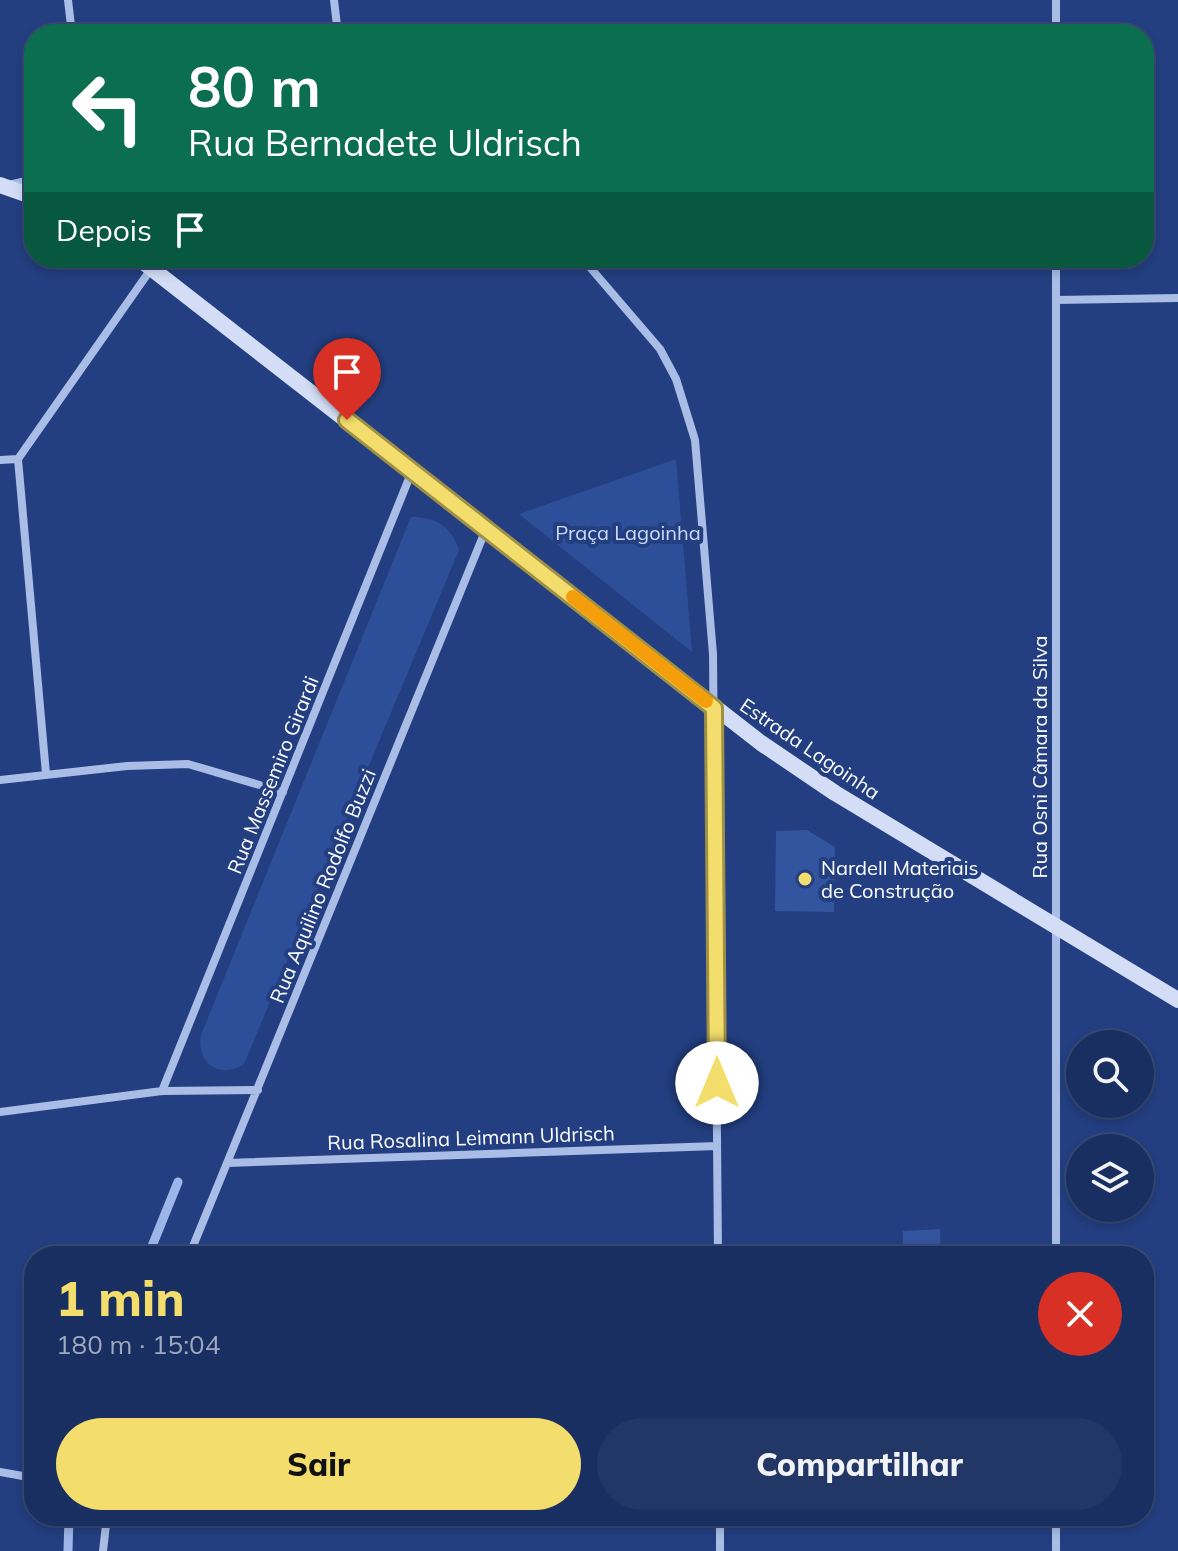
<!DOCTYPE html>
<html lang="pt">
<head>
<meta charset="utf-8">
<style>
	:root { --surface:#1a2f61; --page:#233767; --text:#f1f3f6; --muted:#9fa9bd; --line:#384a76; --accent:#f3dd6c }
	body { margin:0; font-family:Mulish,sans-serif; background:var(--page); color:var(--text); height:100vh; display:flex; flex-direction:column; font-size:30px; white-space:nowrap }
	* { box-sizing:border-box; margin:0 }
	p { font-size:26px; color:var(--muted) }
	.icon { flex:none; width:44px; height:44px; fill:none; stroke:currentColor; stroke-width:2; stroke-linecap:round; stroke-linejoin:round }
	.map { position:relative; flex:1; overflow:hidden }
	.panel { position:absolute; left:24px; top:1246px; width:1130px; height:280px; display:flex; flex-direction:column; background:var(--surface); border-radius:32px; box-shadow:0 4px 12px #0003,0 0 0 2px var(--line) }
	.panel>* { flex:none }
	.banner { position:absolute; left:24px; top:24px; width:1130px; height:244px; border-radius:32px; box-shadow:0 4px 12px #0003,0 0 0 2px var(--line); background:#0b6e4f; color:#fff; overflow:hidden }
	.fabs { position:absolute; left:1066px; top:1030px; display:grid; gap:16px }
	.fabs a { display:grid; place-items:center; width:88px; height:88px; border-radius:50%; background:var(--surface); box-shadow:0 4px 12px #0003,0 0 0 2px var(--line); font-size:40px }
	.pin { position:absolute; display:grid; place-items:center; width:68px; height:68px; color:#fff; margin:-82px -34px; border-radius:50% 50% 50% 0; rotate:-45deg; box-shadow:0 0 8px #0007 }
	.pin .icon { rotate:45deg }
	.me { position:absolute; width:88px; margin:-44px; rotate:0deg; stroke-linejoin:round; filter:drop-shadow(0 0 6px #0008) }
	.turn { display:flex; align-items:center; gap:28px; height:168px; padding:0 32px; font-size:36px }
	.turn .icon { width:104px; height:104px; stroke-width:2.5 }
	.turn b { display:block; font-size:56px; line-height:68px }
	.then { display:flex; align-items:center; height:76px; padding:0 32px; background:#0003; gap:16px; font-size:30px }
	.round { display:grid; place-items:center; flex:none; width:84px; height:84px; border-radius:42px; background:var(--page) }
	.summary { display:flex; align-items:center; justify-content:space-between; height:136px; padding:0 32px }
	h1 { font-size:48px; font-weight:800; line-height:60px; color:var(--accent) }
	.primary-button { display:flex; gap:16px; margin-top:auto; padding:16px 32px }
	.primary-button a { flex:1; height:92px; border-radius:48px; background:var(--accent); color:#111; font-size:32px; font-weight:800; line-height:92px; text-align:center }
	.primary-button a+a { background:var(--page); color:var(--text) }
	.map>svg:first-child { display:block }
	.green { fill:#2d4f99 }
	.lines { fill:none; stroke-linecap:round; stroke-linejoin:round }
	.stream { stroke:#9db6e8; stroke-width:9 }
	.building { fill:#33549e }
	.street { stroke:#a9bde7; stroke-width:8 }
	.secondary { stroke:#d3def6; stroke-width:16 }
	.route-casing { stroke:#9e9046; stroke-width:20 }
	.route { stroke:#f3dd6c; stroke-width:14 }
	.slow { stroke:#f59e0b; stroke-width:14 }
	.poi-dot { fill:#f3dd6c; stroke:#233f81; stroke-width:3 }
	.labels { text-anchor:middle; stroke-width:8; stroke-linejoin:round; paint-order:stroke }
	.park-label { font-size:20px; fill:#cddaf6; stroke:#233f81 }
	.street-label { font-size:20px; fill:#fff; stroke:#233f81 }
	.poi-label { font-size:20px; fill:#fff; stroke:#233f81; text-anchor:start }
</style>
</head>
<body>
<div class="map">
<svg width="1178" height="1551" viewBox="0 0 1178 1551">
	<rect width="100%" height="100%" fill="#233f81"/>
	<path class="green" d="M 676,459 L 692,652 L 519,514 Z
		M 411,517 C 436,517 451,526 459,550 L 244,1064 C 220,1080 196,1063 201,1035 Z"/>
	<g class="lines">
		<path class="stream" d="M 148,1256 L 178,1182
			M 68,1551 L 69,1516"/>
	</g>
	<path class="building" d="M 807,830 L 835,847 L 834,912 L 775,911 L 776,831 Z
		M 940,1229 L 941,1256 L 903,1256 L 903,1231 Z"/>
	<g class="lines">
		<path class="street" d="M 68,0 L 72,34
			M 334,0 L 338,34
			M 1056,0 L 1056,34
			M 9,185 L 34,179
			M 582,258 L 660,349 L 676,379 L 695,440 L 713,654 L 718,1256
			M 1056,300 L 1178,298
			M 0,460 L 18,459
			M 46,774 L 18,459 L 151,269
			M 0,780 L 127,766 L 188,764 L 283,792
			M 162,1091 L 412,471
			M 0,1112 L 162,1091 L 258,1090
			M 227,1163 L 717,1146
			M 189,1256 L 486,529
			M 1056,1256 L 1056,258
			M 0,1472 L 34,1478
			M 720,1516 L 720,1551
			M 1056,1516 L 1056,1551
			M 103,1551 L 107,1516"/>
		<path class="secondary" d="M 0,185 L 34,197
			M 138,258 L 761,743 L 835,793 L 1178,1000"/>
	</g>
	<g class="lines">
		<defs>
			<path id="route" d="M 347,420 L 714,708 L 717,1083"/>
		</defs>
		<use href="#route" class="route-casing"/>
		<use href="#route" class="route"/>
		<path class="slow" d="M 573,597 L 706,701"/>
	</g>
	<circle class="poi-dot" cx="805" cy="879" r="8"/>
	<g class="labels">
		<g class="park-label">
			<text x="628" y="540">Praça Lagoinha</text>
		</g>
		<g class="street-label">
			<text transform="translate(810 749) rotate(34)" y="7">Estrada Lagoinha</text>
			<text transform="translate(1040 757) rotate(-90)" y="7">Rua Osni Câmara da Silva</text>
			<text transform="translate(273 775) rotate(-68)" y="7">Rua Massemiro Girardi</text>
			<text transform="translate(323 886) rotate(-68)" y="7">Rua Aquilino Rodolfo Buzzi</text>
			<text transform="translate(471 1138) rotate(-2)" y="7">Rua Rosalina Leimann Uldrisch</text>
		</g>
		<g class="poi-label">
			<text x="821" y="875">Nardell Materiais<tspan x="821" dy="23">de Construção</tspan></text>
		</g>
	</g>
</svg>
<div class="fabs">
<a><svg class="icon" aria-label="search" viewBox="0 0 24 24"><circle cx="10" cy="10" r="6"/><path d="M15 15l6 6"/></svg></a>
<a><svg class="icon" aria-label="layers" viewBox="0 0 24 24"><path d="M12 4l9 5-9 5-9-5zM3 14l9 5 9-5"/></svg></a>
</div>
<div class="pin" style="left:347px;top:420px;background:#d93025"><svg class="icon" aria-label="arrive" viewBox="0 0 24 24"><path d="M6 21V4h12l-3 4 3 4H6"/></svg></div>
<svg class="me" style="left:717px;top:1083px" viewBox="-20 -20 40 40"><circle r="19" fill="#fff"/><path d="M0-13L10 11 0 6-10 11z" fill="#f3dd6c"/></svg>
<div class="banner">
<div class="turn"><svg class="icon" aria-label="left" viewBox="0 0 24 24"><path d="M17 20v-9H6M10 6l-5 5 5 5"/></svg><div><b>80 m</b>Rua Bernadete Uldrisch</div></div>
<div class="then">Depois<svg class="icon" aria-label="arrive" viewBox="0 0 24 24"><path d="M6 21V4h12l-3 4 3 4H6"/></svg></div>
</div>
<section class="panel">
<div class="summary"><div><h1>1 min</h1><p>180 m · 15:04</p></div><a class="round" style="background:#d93025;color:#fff"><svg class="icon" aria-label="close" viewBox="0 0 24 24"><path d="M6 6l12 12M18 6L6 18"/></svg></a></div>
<div class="primary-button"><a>Sair</a><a>Compartilhar</a></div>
</section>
</div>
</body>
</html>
